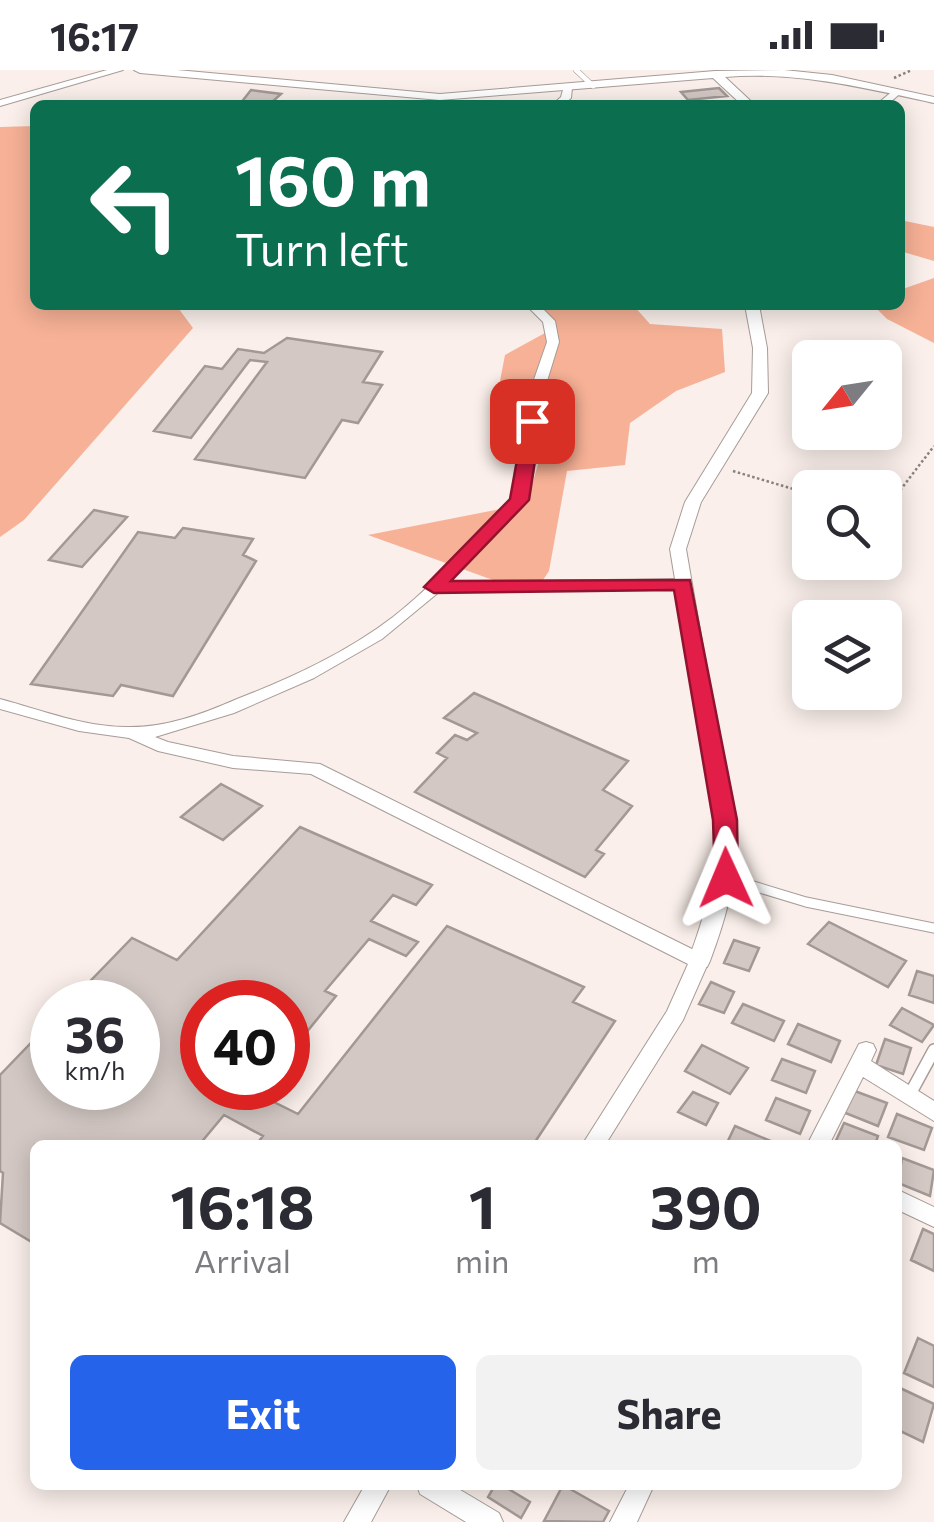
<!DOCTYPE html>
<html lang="en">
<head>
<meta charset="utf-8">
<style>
	:root { --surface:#fff; --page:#f2f2f3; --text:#2b2b33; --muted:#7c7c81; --accent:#2563eb }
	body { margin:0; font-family:Commissioner,sans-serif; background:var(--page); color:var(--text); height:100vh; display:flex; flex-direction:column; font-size:38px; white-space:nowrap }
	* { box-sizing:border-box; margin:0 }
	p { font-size:32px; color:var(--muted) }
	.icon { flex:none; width:55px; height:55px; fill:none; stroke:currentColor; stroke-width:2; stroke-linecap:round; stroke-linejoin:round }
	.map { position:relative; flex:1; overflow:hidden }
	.panel { position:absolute; left:30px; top:1070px; width:872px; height:350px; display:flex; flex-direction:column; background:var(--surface); border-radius:15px; box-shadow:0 5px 25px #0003 }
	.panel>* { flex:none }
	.banner { position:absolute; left:30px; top:30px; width:875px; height:210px; border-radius:15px; box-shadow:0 5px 25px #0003; background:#0b6e4f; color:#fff; overflow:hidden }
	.needle { width:65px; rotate:240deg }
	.tools { position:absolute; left:792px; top:270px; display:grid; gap:20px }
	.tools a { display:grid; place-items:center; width:110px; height:110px; border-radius:15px; background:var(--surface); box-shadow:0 5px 25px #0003; font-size:50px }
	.speed { position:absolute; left:30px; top:910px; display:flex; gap:20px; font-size:50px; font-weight:700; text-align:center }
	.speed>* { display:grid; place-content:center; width:130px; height:130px; border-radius:50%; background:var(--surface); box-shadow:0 5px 25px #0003; line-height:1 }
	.speed small { font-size:25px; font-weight:400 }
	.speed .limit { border:15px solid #d22; background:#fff; color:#111 }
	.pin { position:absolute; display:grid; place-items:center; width:85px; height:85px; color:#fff; margin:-42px; border-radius:20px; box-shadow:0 5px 15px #0006 }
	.me { position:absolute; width:110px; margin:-55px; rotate:359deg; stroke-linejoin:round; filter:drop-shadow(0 0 8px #0008) }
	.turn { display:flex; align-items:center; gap:35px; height:210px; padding:0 40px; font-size:45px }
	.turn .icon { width:130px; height:130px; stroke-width:2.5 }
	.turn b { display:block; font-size:70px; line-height:85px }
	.eta { display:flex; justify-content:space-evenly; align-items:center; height:170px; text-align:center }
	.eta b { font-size:60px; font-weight:700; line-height:70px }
	.button { display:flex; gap:20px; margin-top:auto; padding:20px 40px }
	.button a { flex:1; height:115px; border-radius:15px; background:var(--accent); color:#fff; font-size:40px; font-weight:700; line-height:115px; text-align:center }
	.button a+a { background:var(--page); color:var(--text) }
	.status { display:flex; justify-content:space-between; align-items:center; height:70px; padding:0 50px; background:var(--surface); direction:ltr }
	.status svg { height:28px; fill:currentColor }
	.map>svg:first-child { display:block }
	.forest { fill:#f6b196 }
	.building { fill:#d3c8c4; stroke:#a39894; stroke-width:2.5 }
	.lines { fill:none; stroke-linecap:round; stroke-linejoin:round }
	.service-far2-casing { stroke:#a79c98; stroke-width:6 }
	.service-far1-casing { stroke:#a79c98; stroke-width:11 }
	.service-casing { stroke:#a79c98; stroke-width:14 }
	.minor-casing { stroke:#a79c98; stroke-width:2 }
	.tertiary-casing { stroke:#a79c98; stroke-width:2 }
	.path { stroke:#89817e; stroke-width:2.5; stroke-dasharray:2.5 2.5; stroke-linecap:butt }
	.service-far2 { stroke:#fff; stroke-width:5 }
	.service-far1 { stroke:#fff; stroke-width:9 }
	.service { stroke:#fff; stroke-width:11 }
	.minor { fill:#fff; fill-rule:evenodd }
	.tertiary { fill:#fff; fill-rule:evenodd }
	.route { fill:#e11d48; stroke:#92132f; stroke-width:2.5 }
</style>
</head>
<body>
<div class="status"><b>16:17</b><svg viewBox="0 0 49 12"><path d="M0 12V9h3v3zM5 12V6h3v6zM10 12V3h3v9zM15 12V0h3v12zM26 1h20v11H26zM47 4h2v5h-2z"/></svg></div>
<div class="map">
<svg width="934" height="1452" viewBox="0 0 934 1452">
	<rect width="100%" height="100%" fill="#faefea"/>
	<path class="forest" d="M 35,56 L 35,235 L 176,235 L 193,258 L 24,450 L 0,467 L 0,57 Z
		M 900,150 L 934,157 L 934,191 L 900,181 Z
		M 934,208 L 934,273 L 887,249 L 873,235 L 900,235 L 900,220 Z
		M 539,235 L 633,235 L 650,254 L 722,259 L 725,302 L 676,321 L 630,353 L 625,395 L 567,401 L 549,501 L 543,510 L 493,510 L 368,465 L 526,434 L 549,359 L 495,337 L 505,285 L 545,263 Z"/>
	<path class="building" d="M 719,18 L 727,26 L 688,30 L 681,22 Z
		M 251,20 L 281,24 L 270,34 L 240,34 Z
		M 287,268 L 382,282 L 363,312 L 382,315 L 358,353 L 342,350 L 305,408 L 195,389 L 267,292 L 250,290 L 191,368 L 154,361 L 205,296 L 222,299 L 238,279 L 264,283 Z
		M 94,440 L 127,447 L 82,497 L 49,490 Z
		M 183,458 L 253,469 L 243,485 L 256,491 L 173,626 L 121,615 L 113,626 L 31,614 L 138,462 L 175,468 Z
		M 474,623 L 628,691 L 603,720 L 632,736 L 596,780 L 604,784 L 585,807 L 415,722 L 447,688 L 437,683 L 455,665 L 467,670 L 477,663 L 444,648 Z
		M 221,714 L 262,736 L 223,770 L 181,747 Z
		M 300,757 L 432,815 L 416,835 L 393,825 L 371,851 L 418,872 L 406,886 L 369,869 L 325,921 L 336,926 L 288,985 L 288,932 L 202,932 L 202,1018 L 261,1018 L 256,1023 L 298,1044 L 447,856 L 584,917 L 573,932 L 615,951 L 533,1075 L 256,1075 L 263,1066 L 224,1045 L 199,1075 L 35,1075 L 35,1174 L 0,1153 L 3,1103 L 0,1101 L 0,1005 L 52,951 L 52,1018 L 138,1018 L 138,932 L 70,932 L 132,868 L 177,890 Z
		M 829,852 L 906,891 L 888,917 L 808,874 Z
		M 734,870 L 759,878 L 749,901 L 724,893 Z
		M 917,901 L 934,906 L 934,933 L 909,925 Z
		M 711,912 L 734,922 L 724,943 L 699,934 Z
		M 743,934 L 784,951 L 774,971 L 732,953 Z
		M 902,938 L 934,955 L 922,972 L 890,955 Z
		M 798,954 L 840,971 L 831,992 L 788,974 Z
		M 885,969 L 911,978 L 903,1004 L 876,995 Z
		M 702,975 L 748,998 L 730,1024 L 685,1001 Z
		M 782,989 L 815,1001 L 806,1023 L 772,1010 Z
		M 852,1020 L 887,1033 L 878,1056 L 843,1042 Z
		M 693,1022 L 718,1033 L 706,1055 L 678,1042 Z
		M 776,1028 L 810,1041 L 800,1064 L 766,1050 Z
		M 897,1044 L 932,1058 L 924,1080 L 888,1067 Z
		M 844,1053 L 878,1066 L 875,1075 L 834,1075 Z
		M 735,1056 L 780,1075 L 726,1075 Z
		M 902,1088 L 934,1100 L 930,1126 L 898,1113 Z
		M 923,1159 L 934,1164 L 934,1201 L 911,1190 Z
		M 918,1268 L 934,1276 L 934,1317 L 904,1303 Z
		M 898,1317 L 934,1334 L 923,1372 L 898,1360 Z
		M 495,1415 L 502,1415 L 530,1432 L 521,1448 L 488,1427 Z
		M 563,1415 L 609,1441 L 603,1452 L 544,1451 Z"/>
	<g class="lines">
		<defs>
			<path id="service-far2" d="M 576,0 L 593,16"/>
			<path id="service-far1" d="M 727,808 L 806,832 L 934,858"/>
			<path id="service" d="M 909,1026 L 934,980"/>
			<path id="minor" d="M 107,0 L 123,0 L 0,36 L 0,30 Z
				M 564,16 L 572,18 L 571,28 L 563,35 L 552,35 L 561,27 Z
				M 895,19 L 903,21 L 887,35 L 876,35 Z
				M 526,235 L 539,235 L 555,251 L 559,272 L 543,324 L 533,405 L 526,430 L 448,512 L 683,509 L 691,514 L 688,517 L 439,522 L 382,569 L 314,608 L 234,643 L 155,667 L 168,672 L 233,686 L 320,694 L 706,886 L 709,891 L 683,950 L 605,1075 L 582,1075 L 667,941 L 688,894 L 311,704 L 233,698 L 158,681 L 129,668 L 79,661 L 0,639 L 0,629 C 41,640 84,657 127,657 C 165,658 203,644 237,629 C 291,608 346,583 393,547 C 437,513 473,469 512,429 L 519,405 L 529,324 L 547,272 L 543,252 Z
				M 866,972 L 873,974 L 876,980 L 871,991 L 934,1031 L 934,1051 L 863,1007 L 829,1075 L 807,1075 L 859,974 Z
				M 898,1120 L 934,1137 L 934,1157 L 898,1140 Z
				M 365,1415 L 391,1415 L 371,1452 L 344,1452 Z
				M 417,1415 L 452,1415 L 499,1443 L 503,1452 L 466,1452 L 420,1424 Z
				M 629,1415 L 654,1415 L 637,1452 L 610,1452 Z"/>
			<path id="tertiary" d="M 134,0 L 177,0 L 440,24 L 715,1 L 784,0 L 832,5 L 934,27 L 934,33 C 865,18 796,1 725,7 L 755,35 L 742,35 L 713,8 L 440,30 L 140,3 Z
				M 745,235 L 759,235 L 767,278 L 768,323 L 701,432 L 686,479 L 736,770 C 736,813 725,851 710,891 L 707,897 L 691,897 L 688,891 C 706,844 717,801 715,750 L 670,479 L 685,432 L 752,323 L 753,278 Z"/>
		</defs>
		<use href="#service-far2" class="service-far2-casing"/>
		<use href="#service-far1" class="service-far1-casing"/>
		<use href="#service" class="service-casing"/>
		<use href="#minor" class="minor-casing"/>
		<use href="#tertiary" class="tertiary-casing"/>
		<path class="path" d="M 894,8 L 912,0
			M 733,401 L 810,424
			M 885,440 L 934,376"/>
		<use href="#service-far2" class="service-far2"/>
		<use href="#service-far1" class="service-far1"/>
		<use href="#service" class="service"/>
		<use href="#minor" class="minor"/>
		<use href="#tertiary" class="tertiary"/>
	</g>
	<path class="route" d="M 532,346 L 541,351 L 529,430 L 451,511 L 690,510 L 737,750 L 738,808 L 735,814 L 726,817 L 715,808 L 713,750 L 674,520 L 434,523 L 424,517 L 510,429 L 524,351 Z"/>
</svg>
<div class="tools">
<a><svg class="needle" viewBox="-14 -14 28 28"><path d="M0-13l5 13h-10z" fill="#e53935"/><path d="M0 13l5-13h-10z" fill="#7c7c81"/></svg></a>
<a><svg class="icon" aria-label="search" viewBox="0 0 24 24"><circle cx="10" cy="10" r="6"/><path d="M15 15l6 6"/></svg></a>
<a><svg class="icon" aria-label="layers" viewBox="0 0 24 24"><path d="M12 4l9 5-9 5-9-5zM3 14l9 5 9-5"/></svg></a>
</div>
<div class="speed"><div>36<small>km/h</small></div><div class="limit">40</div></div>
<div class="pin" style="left:532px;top:351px;background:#d93025"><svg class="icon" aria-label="arrive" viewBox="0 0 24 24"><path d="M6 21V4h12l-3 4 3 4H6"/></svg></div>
<svg class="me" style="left:726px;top:808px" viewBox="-20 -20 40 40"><path d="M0-17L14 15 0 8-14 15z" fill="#e11d48" stroke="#fff" stroke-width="4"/></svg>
<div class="banner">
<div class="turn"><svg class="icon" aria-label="left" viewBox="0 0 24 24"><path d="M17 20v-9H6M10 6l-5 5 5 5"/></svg><div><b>160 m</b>Turn left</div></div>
</div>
<section class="panel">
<div class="eta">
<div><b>16:18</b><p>Arrival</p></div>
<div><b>1</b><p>min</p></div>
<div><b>390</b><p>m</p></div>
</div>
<div class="button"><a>Exit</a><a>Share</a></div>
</section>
</div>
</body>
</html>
